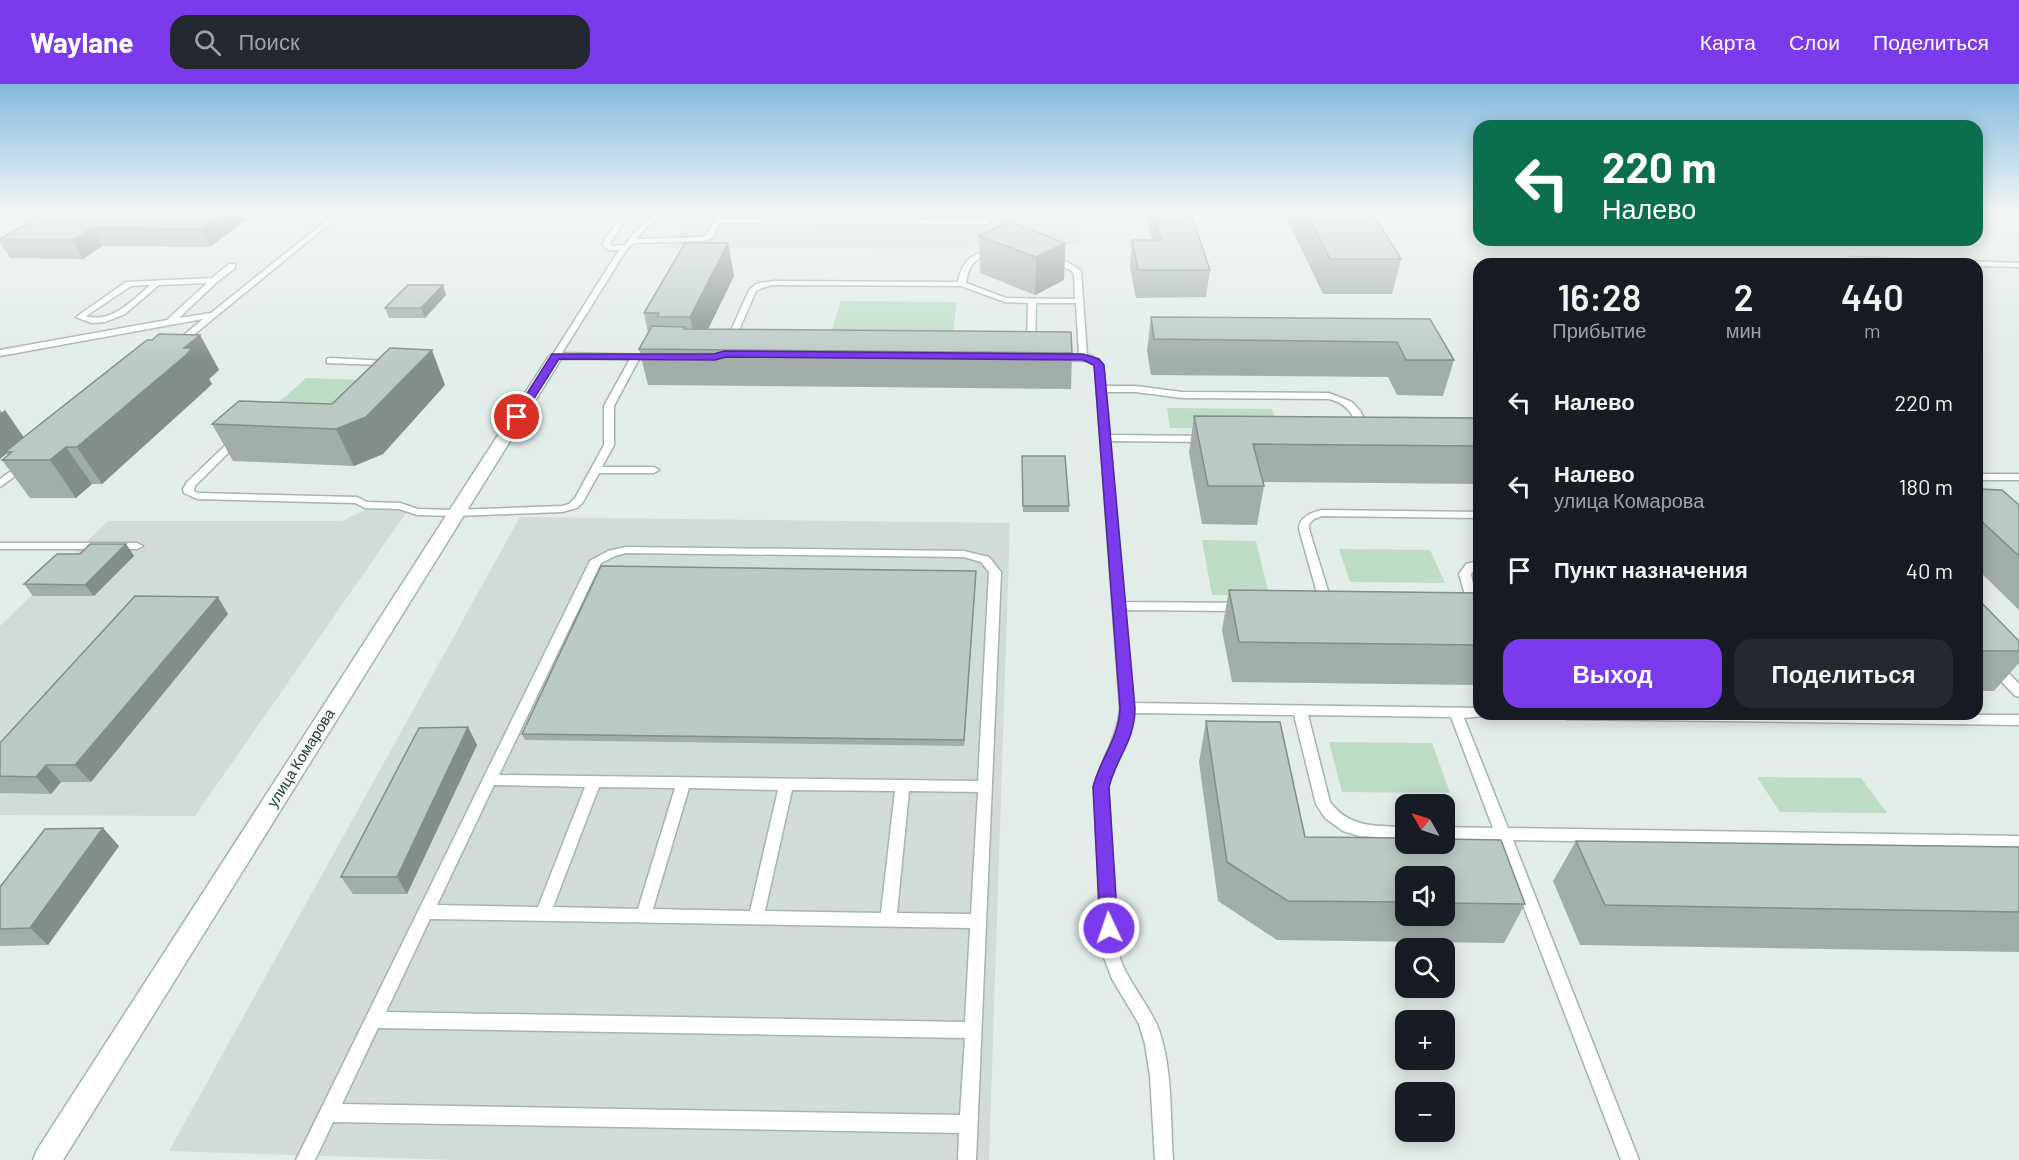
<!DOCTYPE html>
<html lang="ru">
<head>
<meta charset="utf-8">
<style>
	:root { --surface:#171b24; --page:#242831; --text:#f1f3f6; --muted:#9ea1a6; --accent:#7c3aed }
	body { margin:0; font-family:Barlow,sans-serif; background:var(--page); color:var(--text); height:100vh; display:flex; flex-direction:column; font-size:22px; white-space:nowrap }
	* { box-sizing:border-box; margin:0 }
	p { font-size:20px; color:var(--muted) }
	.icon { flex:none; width:33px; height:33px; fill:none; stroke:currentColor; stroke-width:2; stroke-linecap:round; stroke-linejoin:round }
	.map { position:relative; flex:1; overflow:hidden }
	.panel { position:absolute; left:1473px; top:174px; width:510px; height:462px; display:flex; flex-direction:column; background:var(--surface); border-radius:18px; box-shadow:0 3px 15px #0003 }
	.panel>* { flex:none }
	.banner { position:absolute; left:1473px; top:36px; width:510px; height:126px; border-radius:18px; box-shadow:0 3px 15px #0003; background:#0b6e4f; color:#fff; overflow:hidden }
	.needle { width:39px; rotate:309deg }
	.buttons { position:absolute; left:1395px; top:710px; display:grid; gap:12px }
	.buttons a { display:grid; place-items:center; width:60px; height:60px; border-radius:12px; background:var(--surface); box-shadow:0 3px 15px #0003; font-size:30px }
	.pin { position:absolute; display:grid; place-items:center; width:51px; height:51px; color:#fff; margin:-26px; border:3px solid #fff; border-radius:50%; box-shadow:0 2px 6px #0007 }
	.me { position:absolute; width:66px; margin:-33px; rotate:357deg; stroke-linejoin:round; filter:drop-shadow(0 0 4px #0008) }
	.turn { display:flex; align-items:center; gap:21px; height:126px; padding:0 30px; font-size:27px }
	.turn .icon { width:78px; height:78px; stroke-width:2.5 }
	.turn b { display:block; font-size:42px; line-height:51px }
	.eta { display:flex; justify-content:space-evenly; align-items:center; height:102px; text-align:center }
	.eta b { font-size:36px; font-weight:600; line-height:42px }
	.action { display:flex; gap:12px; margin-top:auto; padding:12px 30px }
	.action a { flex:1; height:69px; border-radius:18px; background:var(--accent); color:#fff; font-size:24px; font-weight:600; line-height:69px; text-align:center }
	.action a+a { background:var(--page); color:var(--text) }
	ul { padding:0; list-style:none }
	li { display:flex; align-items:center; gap:18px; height:84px; padding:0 30px }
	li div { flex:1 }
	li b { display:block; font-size:22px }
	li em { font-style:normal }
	header { display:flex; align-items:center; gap:36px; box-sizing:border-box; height:84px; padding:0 30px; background:var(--accent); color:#fff }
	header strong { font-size:28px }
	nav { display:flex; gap:33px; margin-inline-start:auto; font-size:21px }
	.search { width:420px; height:54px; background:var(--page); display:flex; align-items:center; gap:15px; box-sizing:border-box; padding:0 21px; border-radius:18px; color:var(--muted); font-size:22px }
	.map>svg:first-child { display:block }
	.built { fill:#d1dcd7 }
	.green { fill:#bcdcc6 }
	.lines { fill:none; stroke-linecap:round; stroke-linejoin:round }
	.lane-casing { stroke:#a5b4af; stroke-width:3 }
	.street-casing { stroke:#a5b4af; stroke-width:3 }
	.lane { fill:#fff; fill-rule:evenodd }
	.street { fill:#fff; fill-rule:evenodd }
	.wall { fill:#a1ada9; fill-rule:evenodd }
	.shaded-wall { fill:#838d89 }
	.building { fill:#bbc9c4; stroke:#838d89; stroke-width:1.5 }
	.route { fill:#7c3aed; stroke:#51269a; stroke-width:1.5 }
	.labels { text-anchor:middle; stroke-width:4.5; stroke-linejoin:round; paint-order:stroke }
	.street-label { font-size:15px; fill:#233c36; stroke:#f3f8f6 }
</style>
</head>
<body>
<header>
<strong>Waylane</strong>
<div class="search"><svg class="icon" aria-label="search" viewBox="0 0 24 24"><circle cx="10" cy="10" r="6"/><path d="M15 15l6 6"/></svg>Поиск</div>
<nav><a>Карта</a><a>Слои</a><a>Поделиться</a></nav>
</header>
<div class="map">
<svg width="2019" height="1076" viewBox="0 0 2019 1076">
	<rect width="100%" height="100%" fill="#e2ece8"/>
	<path class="built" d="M 691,127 L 1077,127 L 1081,161 L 973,161 L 972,165 L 669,164 Z
		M 365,426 L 408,426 L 195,732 L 0,731 L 0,542 L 108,437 L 342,437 Z
		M 520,433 L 1010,439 L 989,1076 L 458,1076 L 169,1067 Z"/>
	<path class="green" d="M 841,217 L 957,218 L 952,256 L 829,255 Z
		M 306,294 L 360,296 L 335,320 L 279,318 Z
		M 1167,324 L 1272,325 L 1278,345 L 1170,344 Z
		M 1202,456 L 1256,457 L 1269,511 L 1212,511 Z
		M 1339,465 L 1430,466 L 1445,499 L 1350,498 Z
		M 1329,658 L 1432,659 L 1450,709 L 1342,708 Z
		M 1757,693 L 1861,694 L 1887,729 L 1780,728 Z"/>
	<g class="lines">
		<defs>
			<path id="lane" d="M 338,127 L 345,127 L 180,262 L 173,260 L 203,235 L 0,272 L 0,266 L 167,236 L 207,199 L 159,201 L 125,230 L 105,238 L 91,239 L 76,233 L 126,198 L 212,194 L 229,180 L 235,180 L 235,184 L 217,198 L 179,234 L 211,229 ZM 150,201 C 133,216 111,240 86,232 L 131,202 Z
				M 624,127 L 630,127 L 610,160 L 613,162 L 625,161 L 636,146 L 650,135 L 656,127 L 662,127 C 655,138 644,144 637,155 L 703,153 L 707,150 L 720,127 L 726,127 L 722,135 L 986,136 L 990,138 L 986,140 L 720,139 L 713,153 L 705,157 L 634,159 L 627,165 L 562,269 L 658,271 L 658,275 L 639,275 L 614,322 L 614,361 L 602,383 L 654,383 L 659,386 L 654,389 L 599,389 L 583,418 L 577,424 L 562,428 L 455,432 L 417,431 L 399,425 L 365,424 L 355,419 L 197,415 L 184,409 L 183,405 L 187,398 L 234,353 L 240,353 L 240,357 L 195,402 L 194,407 L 198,409 L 357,413 L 367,418 L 400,419 L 418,425 L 455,426 L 562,422 L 569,420 L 575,414 L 604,361 L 604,322 L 630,275 L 556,275 L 552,272 L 619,166 L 608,166 L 602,160 Z
				M 995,164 L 999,166 L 998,168 C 978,172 969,178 966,199 L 1006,214 L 1075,215 L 1074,190 L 1070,186 L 1046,175 C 1055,171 1073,180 1081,187 L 1087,271 L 1092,272 L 1103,281 L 1105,302 L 1136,302 L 1182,308 L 1329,309 L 1352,318 L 1361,328 L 1370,348 L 1368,350 L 1362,350 C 1353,333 1350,320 1329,315 L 1182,314 L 1136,308 L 1106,308 L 1110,351 L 1208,352 L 1213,355 L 1208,358 L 1110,357 L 1124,518 L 1240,519 L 1246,523 L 1240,527 L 1125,526 L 1133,619 L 1479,624 L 1479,630 L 1485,630 L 1484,632 L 1464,634 L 1508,744 L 2019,752 L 2019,764 L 1513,756 L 1639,1076 L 1621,1076 L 1498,756 L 1444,755 L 1444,743 L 1493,744 L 1451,633 L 1308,631 L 1330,718 C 1349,744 1376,742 1406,743 L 1406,755 L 1359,752 L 1343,747 L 1325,734 L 1316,720 L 1294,631 L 1133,629 C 1131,656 1115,677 1108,703 L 1118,868 C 1126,897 1148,918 1159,946 C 1173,987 1170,1034 1173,1076 L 1155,1076 L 1150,992 L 1145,960 L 1139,940 L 1112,895 L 1102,868 L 1094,703 C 1101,675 1118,653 1120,624 L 1095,282 L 1087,277 L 1056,276 L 1052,273 L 1056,270 L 1079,271 L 1076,219 L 1036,219 L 1035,262 L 1031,265 L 1027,262 L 1028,219 L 1005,218 L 961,202 L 773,201 L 762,204 L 756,207 L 733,260 L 729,263 L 725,260 L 749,206 L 756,200 L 773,197 L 958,198 C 962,175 974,169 995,164 Z
				M 1849,173 L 2019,179 L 2019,183 L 1977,182 L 1977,180 L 1852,177 L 1849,177 Z
				M 330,274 L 388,277 L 390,284 L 386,287 L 379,281 L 327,279 L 327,275 Z
				M 25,377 L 29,378 L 29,382 L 0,403 L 0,395 Z
				M 1977,390 L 2019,390 L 2019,396 L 1977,396 Z
				M 1321,426 L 1479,428 L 1479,434 L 1322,432 L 1314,435 L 1309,440 L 1309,445 L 1333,523 L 1327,527 L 1321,523 L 1299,445 C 1299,433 1311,429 1321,426 Z
				M 0,459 L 137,459 L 143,462 L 137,465 L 0,465 Z
				M 626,463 L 964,467 L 989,473 L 1001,488 L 976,1076 L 958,1076 L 959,1049 L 333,1038 L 315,1076 L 296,1076 L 590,477 L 608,467 ZM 626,469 L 964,473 L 981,478 L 989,488 L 978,697 L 499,691 L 601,479 L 615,472 ZM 494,701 L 585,703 L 538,823 L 437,821 ZM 599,703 L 675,704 L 638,825 L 553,823 ZM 689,704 L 778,706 L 750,827 L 653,825 ZM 792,706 L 895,707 L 881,829 L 765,827 ZM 909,707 L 978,708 L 971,830 L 897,829 ZM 430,835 L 970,844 L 965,938 L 386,928 ZM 378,944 L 965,954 L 960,1031 L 342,1020 Z
				M 1479,477 L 1479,485 L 1474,486 L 1471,490 L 1476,515 L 1468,525 L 1460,525 L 1458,522 L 1465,511 L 1459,490 L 1466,480 Z
				M 1977,559 L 1981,560 L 2019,600 L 2019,613 L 2014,611 L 1977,571 Z
				M 1560,630 L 2019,631 L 2019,641 L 1567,635 L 1562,633 Z"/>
			<path id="street" d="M 556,268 L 563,272 L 63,1076 L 33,1076 L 37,1066 L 549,272 Z"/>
		</defs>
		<use href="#lane" class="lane-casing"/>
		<use href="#street" class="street-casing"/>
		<use href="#lane" class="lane"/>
		<use href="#street" class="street"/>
	</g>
	<path class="wall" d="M 48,127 L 246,136 L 210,163 L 102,162 L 83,175 L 10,174 L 0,159 L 0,155 Z
		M 742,127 L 775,127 L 775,128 L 743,128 Z
		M 833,127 L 876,127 L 875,128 L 834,128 Z
		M 940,127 L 970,127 L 970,128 L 940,128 Z
		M 1144,127 L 1190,127 L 1210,186 L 1206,213 L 1136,214 L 1130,183 L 1132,156 L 1152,156 Z
		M 1285,127 L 1371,127 L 1401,175 L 1392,210 L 1323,210 L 1284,129 Z
		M 979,152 L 1065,159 L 1064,196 L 1035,211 L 980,189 Z
		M 728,159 L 734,192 L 708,245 L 1072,269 L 1071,305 L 648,301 L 639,265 L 648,249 L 644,229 Z
		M 443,201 L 446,211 L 425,234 L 389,234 L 385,224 Z
		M 1151,233 L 1430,235 L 1454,276 L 1443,312 L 1397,311 L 1388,293 L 1151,291 L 1147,267 Z
		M 200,251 L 219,286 L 209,295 L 212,300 L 206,306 L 102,400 L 92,400 L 76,414 L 30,414 L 2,376 L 8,371 L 6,370 L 0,375 L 0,326 L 24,354 L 152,256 Z
		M 445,301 L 383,370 L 354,382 L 233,377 L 212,340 Z
		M 1194,332 L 1479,334 L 1479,400 L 1263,398 L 1264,402 L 1257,441 L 1202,440 L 1189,369 Z
		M 1022,372 L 1069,422 L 1069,428 L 1023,428 Z
		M 1977,405 L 2019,421 L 2019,526 L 1977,485 Z
		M 126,460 L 134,472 L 94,512 L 33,512 L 24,500 L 80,470 Z
		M 976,487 L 964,662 L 525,656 L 522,650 Z
		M 1229,506 L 1479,509 L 1479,601 L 1232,598 L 1222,546 Z
		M 1977,514 L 2019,557 L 2019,579 L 1994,607 L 1977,607 Z
		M 228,530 L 91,698 L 61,698 L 51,710 L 0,709 L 0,659 Z
		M 1206,637 L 1280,638 L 1305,753 L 1406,754 L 1406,759 L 1444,759 L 1444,755 L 1501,756 L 1525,820 L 1504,859 L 1277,856 L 1218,817 L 1199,678 ZM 1406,792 L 1444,792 L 1444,831 L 1406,831 Z
		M 468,643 L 477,661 L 407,810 L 353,810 L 341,793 Z
		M 1576,757 L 2019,763 L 2019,868 L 1580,861 L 1553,797 Z
		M 119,762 L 48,861 L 0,862 L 0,803 Z"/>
	<path class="shaded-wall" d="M 227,127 L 242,127 L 246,136 L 210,163 L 201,145 Z
		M 92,144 L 102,162 L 83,175 L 73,156 Z
		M 728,159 L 734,192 L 698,266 L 697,266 L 690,233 Z
		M 1065,159 L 1064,196 L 1035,211 L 1036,173 Z
		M 443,201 L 446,211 L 425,234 L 421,224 Z
		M 200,251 L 219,286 L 209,295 L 212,300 L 102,400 L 77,363 L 184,264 Z
		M 432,266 L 445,301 L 383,370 L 354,382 L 336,345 Z
		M 5,326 L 25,355 L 5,368 L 6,370 L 0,375 L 0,330 Z
		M 66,363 L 92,400 L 76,414 L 50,376 Z
		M 126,460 L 134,472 L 94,512 L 85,501 Z
		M 976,487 L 976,492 L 964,662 L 964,656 Z
		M 218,513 L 228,530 L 91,698 L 75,681 Z
		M 468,643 L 477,661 L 407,810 L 397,793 Z
		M 46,681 L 61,698 L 51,710 L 36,693 Z
		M 103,744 L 119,762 L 48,861 L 30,844 Z"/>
	<path class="building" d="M 48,127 L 227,127 L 201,145 L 92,144 L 73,156 L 0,156 L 0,155 Z
		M 1153,127 L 1190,127 L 1210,186 L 1138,186 L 1132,156 L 1161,156 Z
		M 1306,127 L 1371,127 L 1401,175 L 1330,175 Z
		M 1010,138 L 1065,159 L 1036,173 L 979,152 Z
		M 685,159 L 728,159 L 690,233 L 657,233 L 659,229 L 644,229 Z
		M 408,201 L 443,201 L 421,224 L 385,224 Z
		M 1151,233 L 1430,235 L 1454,276 L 1406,276 L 1397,258 L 1154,255 Z
		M 652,242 L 685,243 L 684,245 L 1071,248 L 1072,269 L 639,265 Z
		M 159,250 L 200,251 L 184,264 L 192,264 L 186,271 L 77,363 L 66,363 L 50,376 L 2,376 L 12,368 L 5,368 L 147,256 L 152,256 Z
		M 390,264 L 432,266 L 366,333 L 336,345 L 212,340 L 239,317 L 332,320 Z
		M 1194,332 L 1479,334 L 1479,362 L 1253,360 L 1264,402 L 1208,402 Z
		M 1022,372 L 1065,372 L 1069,422 L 1023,422 Z
		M 1977,405 L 2002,406 L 2019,421 L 2019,472 L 1977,433 Z
		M 90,460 L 126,460 L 85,501 L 24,500 L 57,470 L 80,470 Z
		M 601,482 L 976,487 L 964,656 L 522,650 Z
		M 1229,506 L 1479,509 L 1479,561 L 1239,558 Z
		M 135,512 L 218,513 L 75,681 L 46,681 L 36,693 L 0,692 L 0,659 Z
		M 1977,514 L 2019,557 L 2019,567 L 1977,567 Z
		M 1206,637 L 1280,638 L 1305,753 L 1406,754 L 1406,759 L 1444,759 L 1444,755 L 1501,756 L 1525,820 L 1444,819 L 1444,792 L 1406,792 L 1406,818 L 1288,817 L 1227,778 Z
		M 468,643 L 397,793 L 341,793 L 419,644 Z
		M 103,744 L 30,844 L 0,845 L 0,803 L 45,745 Z
		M 1576,757 L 2019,763 L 2019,828 L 1605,821 Z"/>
	<linearGradient id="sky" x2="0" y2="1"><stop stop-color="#83bade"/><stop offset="0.46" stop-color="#f2f6f5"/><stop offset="1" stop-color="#f2f6f5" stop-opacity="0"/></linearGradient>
	<rect width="2019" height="278" fill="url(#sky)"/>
	<path class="route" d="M 724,267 L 1083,270 L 1099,275 L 1104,281 L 1135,624 C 1135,657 1116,674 1109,703 L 1118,844 L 1115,850 L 1109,852 L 1102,850 L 1100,844 L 1093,703 C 1100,675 1119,655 1120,624 L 1094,281 L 1083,276 L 726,273 L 715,276 L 559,275 L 521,335 L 517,336 L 512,333 L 552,270 L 714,270 Z"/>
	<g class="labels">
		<g class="street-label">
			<text transform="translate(301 674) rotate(-58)" y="5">улица Комарова</text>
		</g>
	</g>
</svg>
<div class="buttons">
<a><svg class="needle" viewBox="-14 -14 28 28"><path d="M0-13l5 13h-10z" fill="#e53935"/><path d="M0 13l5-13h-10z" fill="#9ea1a6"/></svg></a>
<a><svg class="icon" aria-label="sound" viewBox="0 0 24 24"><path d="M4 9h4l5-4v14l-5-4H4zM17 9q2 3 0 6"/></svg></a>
<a><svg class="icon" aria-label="search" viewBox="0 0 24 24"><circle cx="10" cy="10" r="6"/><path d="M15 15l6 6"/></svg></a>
<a>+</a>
<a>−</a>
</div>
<div class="pin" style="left:517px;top:333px;background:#d93025"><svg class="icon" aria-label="arrive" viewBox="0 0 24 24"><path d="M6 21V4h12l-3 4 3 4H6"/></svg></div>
<svg class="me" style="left:1109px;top:844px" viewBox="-20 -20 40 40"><circle r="17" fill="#7c3aed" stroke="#fff" stroke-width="3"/><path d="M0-11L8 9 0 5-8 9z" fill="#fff"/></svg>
<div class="banner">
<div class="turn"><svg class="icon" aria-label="left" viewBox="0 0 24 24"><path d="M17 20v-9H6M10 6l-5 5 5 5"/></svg><div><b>220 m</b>Налево</div></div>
</div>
<section class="panel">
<div class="eta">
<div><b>16:28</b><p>Прибытие</p></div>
<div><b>2</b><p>мин</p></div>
<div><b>440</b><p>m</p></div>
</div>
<ul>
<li><svg class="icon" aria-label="left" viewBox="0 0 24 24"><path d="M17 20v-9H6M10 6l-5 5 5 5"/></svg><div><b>Налево</b></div><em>220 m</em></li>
<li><svg class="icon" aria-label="left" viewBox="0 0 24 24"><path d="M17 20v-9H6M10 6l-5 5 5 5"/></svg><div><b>Налево</b><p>улица Комарова</p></div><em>180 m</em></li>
<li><svg class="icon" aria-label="arrive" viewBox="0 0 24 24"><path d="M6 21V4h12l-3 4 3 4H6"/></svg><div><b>Пункт назначения</b></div><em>40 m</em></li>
</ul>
<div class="action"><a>Выход</a><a>Поделиться</a></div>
</section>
</div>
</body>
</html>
